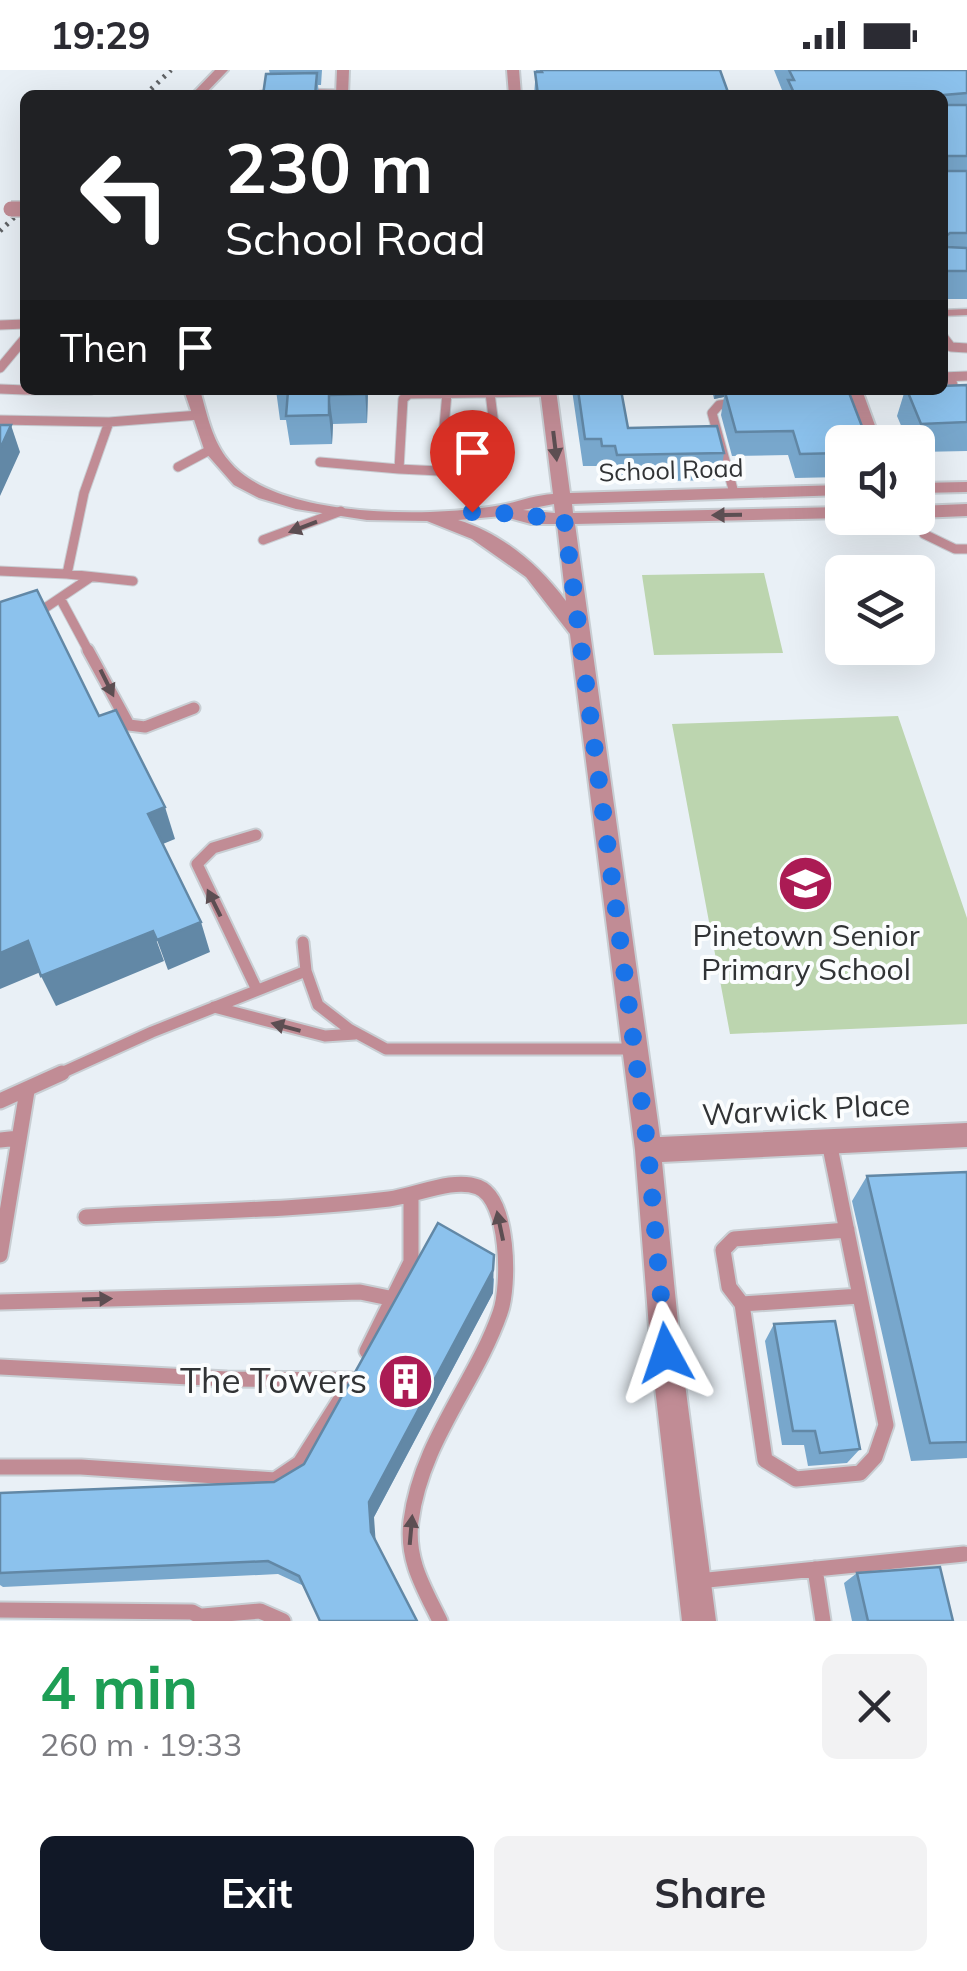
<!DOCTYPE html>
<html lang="en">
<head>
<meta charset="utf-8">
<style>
	:root { --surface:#fff; --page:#f2f2f3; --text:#2b2b33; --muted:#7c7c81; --accent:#111827 }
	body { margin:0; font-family:Mulish,sans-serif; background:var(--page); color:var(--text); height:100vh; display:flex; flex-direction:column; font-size:38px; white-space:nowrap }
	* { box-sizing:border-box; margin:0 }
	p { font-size:32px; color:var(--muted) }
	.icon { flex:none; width:55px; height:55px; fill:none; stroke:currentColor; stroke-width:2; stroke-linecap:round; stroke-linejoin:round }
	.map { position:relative; height:1551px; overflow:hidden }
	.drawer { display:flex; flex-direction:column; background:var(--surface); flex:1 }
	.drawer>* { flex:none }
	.hud { position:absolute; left:20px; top:20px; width:928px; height:305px; border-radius:15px; box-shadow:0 10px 40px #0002; background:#202124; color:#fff; overflow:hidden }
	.fabs { position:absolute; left:825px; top:355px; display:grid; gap:20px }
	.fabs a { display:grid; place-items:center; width:110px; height:110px; border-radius:15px; background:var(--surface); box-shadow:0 10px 40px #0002; font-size:50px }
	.pin { position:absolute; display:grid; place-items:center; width:85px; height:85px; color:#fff; margin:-102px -42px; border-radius:50% 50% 50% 0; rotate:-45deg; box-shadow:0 0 10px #0007 }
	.pin .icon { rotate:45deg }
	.me { position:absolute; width:110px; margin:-55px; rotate:355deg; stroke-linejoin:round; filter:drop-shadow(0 0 8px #0008) }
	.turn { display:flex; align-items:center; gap:35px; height:210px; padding:0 40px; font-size:45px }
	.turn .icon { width:130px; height:130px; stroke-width:2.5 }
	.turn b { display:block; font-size:70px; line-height:85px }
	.then { display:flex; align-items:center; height:95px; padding:0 40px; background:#0003; gap:20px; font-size:38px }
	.round { display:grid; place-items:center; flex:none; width:105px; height:105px; border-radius:15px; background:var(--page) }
	.overview { display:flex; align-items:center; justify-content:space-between; height:170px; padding:0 40px }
	h1 { font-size:60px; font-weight:700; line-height:75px; color:#1e9e55 }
	.button { display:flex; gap:20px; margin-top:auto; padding:20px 40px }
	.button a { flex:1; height:115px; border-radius:15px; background:var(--accent); color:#fff; font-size:40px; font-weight:700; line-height:115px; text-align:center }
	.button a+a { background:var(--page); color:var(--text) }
	.status { display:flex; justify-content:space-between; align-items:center; height:70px; padding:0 50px; background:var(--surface); direction:ltr }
	.status svg { height:28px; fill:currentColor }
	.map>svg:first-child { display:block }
	.green { fill:#bcd5af }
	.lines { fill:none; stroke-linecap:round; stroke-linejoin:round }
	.service-far3-casing { stroke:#c8ced3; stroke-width:9 }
	.service-far2-casing { stroke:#c8ced3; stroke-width:11 }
	.service-far1-casing { stroke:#c8ced3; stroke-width:15 }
	.service-casing { stroke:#c8ced3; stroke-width:19 }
	.minor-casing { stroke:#c8ced3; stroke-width:4 }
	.service-far3 { stroke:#c18c95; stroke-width:6 }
	.service-far2 { stroke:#c18c95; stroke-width:9 }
	.service-far1 { stroke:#c18c95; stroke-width:11 }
	.service { stroke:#c18c95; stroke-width:15 }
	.minor { fill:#c18c95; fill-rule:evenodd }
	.rail { stroke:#5f6265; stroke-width:5; stroke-dasharray:2.5 6; stroke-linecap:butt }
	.tertiary-bridge-casing { stroke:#c8ced3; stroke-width:18; stroke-linecap:butt }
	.tertiary-bridge { stroke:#c18c95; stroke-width:15 }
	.wall { fill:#78a7cc }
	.shaded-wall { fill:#6288a6 }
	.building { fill:#8cc2ed; stroke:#6288a6; stroke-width:2.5 }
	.oneway { fill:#5c4e52 }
	.route { stroke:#1a73e8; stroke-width:18; stroke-dasharray:0 32.4 }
	.labels { text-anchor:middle; stroke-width:8; stroke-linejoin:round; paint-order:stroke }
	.far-street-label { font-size:25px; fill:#313335; stroke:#fbfdfe }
	.poi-label { font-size:30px; fill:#313335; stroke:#fbfdfe }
	.street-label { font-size:30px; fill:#313335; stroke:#fbfdfe }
	.near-poi-label { font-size:35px; fill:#313335; stroke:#fbfdfe; text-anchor:end }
</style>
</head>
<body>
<div class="status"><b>19:29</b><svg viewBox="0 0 49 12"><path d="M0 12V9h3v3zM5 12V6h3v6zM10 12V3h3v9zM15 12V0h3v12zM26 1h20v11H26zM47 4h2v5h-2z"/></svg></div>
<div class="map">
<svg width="967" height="1551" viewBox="0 0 967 1551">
	<rect width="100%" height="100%" fill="#e9f0f6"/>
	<path class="green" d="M 764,503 L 783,583 L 654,585 L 642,505 Z
		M 898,646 L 967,848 L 967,954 L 730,964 L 672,654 Z"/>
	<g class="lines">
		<defs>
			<path id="service-far3" d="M 306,22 L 342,23
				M 257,25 L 278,21
				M 942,243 L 967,242
				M 8,255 L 25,254"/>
			<path id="service-far2" d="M 0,255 L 25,254
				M 942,265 L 951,277 L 967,278
				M 0,298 L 25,268
				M 942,307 L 967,306
				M 951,307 L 956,328
				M 0,319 L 25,320
				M 28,320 L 91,320
				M 447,323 L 440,401 L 482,398 L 493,392 L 497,379 L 490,323
				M 0,350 L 109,352 L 199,345
				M 109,352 L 84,423 L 67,504 L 133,511
				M 320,392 L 399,399 L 403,329 L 409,324 L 548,322
				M 178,397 L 210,380
				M 399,399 L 440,401
				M 734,423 L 712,343 L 719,335 L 735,333
				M 918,442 L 924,464 L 955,479 L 967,479
				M 263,470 L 341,441
				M 0,501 L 67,504
				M 60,528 L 89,582
				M 30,542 L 45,538 L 91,507"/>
			<path id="service-far1" d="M 88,580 L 129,655 L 145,657 L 194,638
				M 256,765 L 213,778 L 197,794 L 257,920
				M 303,872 L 306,901 L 318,935 L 349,959 L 386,979 L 634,979
				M 214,937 L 325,966 L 355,964
				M 57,1005 L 152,962 L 306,901"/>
			<path id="service" d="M 0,1031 L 62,1003
				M 0,1070 L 19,1068
				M 86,1147 C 186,1141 289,1141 389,1129 C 415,1126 453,1107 478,1117 C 509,1129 510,1216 500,1243 C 475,1314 421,1372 411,1451 C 406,1490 424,1518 440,1551
				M 847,1160 L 734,1169 L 723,1180 L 729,1217 L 742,1234 L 860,1226
				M 0,1185 L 27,1021
				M 0,1232 L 360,1222 L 394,1229
				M 742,1234 L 765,1390 L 796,1409 L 860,1403 L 875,1387 L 886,1355 L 829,1072
				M 367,1281 L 411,1192 L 411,1126
				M 0,1297 L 227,1309 L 352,1310
				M 0,1397 L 81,1397 L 275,1410 L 300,1393 L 344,1324
				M 815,1499 L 823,1551
				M 698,1511 L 964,1484
				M 0,1540 L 192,1542 L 209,1551
				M 203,1546 L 260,1541 L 283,1551"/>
			<path id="minor" d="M 215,0 L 228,0 L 204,25 L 191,25 Z
				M 337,0 L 349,0 L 348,25 L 336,25 Z
				M 507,0 L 519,0 L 521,25 L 509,25 Z
				M 184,320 L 200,320 C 207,344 212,371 229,391 C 276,449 432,448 501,435 C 518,432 534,425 553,424 L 540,320 L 556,320 L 570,423 L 842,415 L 842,425 L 572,434 L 573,443 L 842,437 L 842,448 L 846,448 L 575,454 L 660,1067 L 967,1053 L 967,1077 L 662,1092 L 681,1283 L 716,1551 L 682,1551 L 651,1283 L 635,1080 L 570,564 L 526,507 L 472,469 L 427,451 L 367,450 L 296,439 L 259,428 L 234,415 L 205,382 ZM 554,434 L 555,443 L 523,440 ZM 502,446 L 531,454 L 557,454 L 566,531 C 538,494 503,464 458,450 Z
				M 846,320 L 862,320 L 881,372 L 865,372 Z
				M 967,412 L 967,422 L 918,423 L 918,413 Z
				M 967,434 L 967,446 L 918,448 L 917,448 L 918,436 Z"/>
		</defs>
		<use href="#service-far3" class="service-far3-casing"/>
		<use href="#service-far2" class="service-far2-casing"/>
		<use href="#service-far1" class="service-far1-casing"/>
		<use href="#service" class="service-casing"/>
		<use href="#minor" class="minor-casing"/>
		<use href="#service-far3" class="service-far3"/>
		<use href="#service-far2" class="service-far2"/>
		<use href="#service-far1" class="service-far1"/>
		<use href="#service" class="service"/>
		<use href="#minor" class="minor"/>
		<path class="rail" d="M 145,25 L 171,0
			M 0,161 L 25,137"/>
		<defs>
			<path id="tertiary-bridge" d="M 11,139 L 25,139"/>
		</defs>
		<use href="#tertiary-bridge" class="tertiary-bridge-casing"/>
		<use href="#tertiary-bridge" class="tertiary-bridge"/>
	</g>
	<path class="wall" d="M 269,0 L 322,0 L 321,15 L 318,15 L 319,25 L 270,4 Z
		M 536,0 L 720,0 L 729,25 L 534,25 Z
		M 774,0 L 967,0 L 967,229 L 942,229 L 942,25 L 784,25 Z
		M 967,315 L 967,381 L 918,382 L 918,372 L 908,372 L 897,346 L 905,320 L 942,320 Z
		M 276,320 L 368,320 L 367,353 L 333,354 L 332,374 L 290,375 L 286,350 L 280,350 Z
		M 572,320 L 621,320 L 628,358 L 724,383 L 720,410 L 614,412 L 613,402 L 600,403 L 599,396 L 583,396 Z
		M 712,320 L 848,320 L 842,372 L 842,407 L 795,408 L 788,385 L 732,386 L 721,345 L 724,327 L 714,329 Z
		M 967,1102 L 967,1388 L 911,1391 L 852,1131 L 867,1106 Z
		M 494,1208 L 493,1223 L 374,1447 L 304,1516 L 278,1504 L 3,1517 L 0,1515 L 0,1423 L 274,1412 L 304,1394 Z
		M 774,1254 L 860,1379 L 847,1393 L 808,1396 L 804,1375 L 782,1375 L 765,1271 Z
		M 857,1503 L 953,1551 L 852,1551 L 844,1513 Z"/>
	<path class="shaded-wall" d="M 365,320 L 368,320 L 367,353 Z
		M 716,320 L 759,320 L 725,322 L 724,327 L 714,329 Z
		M 329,325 L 333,354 L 332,374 L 329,345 Z
		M 11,355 L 20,382 L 0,426 L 0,379 Z
		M 165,737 L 175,769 L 158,776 L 148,744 Z
		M 201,852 L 210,882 L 168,900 L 157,870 Z
		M 153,861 L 164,891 L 56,936 L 41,906 Z
		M 28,871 L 43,901 L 0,919 L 0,883 Z
		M 494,1185 L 493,1223 L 374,1447 L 376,1476 L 371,1462 L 369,1432 Z"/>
	<path class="building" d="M 541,0 L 720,0 L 729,25 L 538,25 L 535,2 L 542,2 Z
		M 789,0 L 967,0 L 967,23 L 944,25 L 943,31 L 948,35 L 967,35 L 967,86 L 947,86 L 947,101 L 967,101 L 967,163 L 950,163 L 946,166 L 947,177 L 967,178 L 967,201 L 942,201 L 942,25 L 795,25 L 788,10 L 794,10 Z
		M 317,3 L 315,25 L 263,25 L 266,4 Z
		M 967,315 L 967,352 L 921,354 L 907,320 L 942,320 L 942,316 Z
		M 276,320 L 365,320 L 365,324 L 329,325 L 329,345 L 286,346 L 288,321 L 276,322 Z
		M 578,320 L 621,320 L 628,358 L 717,356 L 724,383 L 617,385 L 615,376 L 602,376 L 601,369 L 585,369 Z
		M 735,320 L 848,320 L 868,372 L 842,372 L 842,383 L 800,384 L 793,361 L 736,362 L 725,322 Z
		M 0,355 L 11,355 L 0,379 Z
		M 37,520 L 99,646 L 116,640 L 165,737 L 148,744 L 201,852 L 157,870 L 153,861 L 41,906 L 28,871 L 0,883 L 0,532 Z
		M 967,1102 L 967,1372 L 930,1373 L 867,1106 Z
		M 438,1153 L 494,1185 L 493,1200 L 369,1432 L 371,1462 L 417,1551 L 320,1551 L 299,1506 L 268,1491 L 0,1503 L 0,1423 L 274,1412 L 304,1394 Z
		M 835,1251 L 860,1379 L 820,1383 L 815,1361 L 793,1361 L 774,1254 Z
		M 940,1497 L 953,1551 L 868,1551 L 857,1503 Z"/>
	<defs><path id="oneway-solid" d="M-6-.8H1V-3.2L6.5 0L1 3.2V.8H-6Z" transform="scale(2.5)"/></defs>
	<g class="oneway">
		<use href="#oneway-solid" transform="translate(555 376) rotate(83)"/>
		<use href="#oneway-solid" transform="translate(727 445) rotate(179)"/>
		<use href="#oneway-solid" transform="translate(303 457) rotate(159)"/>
		<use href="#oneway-solid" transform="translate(107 613) rotate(64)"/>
		<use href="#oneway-solid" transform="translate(214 833) rotate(-116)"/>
		<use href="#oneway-solid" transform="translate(286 957) rotate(-165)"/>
		<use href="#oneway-solid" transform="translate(500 1156) rotate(-102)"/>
		<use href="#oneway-solid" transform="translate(97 1229) rotate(-2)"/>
		<use href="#oneway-solid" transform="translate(411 1460) rotate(-85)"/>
	</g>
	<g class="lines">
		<path class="route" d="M 472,442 C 503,441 532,448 564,448 L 648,1080 L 666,1283"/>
	</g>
	<defs>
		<symbol id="school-disc" viewBox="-11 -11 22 22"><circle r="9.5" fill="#ab1b54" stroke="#fbfdfe"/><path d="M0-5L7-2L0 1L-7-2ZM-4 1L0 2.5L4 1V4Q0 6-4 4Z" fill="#fff"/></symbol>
		<symbol id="building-disc" viewBox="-11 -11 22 22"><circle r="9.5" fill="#ab1b54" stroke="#fbfdfe"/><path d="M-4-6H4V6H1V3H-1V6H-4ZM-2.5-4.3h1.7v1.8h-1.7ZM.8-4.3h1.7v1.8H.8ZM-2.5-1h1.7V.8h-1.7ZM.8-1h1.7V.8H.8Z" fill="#fff"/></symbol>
	</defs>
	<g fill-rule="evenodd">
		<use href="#school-disc" x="774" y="782" width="63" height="63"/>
		<use href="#building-disc" x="374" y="1280" width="63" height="63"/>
	</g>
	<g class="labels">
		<g class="far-street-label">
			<text transform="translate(671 400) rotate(-2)" y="9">School Road</text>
		</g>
		<g class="poi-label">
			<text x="806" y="876">Pinetown Senior<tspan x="806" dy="34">Primary School</tspan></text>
		</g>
		<g class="street-label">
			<text transform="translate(806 1040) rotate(-3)" y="10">Warwick Place</text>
		</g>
		<g class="near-poi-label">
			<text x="367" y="1323">The Towers</text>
		</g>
	</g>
</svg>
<div class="fabs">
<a><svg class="icon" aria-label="sound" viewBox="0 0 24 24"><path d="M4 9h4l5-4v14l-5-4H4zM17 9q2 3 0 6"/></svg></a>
<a><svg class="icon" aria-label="layers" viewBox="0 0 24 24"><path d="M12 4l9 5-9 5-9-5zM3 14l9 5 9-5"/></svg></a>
</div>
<div class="pin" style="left:472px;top:442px;background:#d93025"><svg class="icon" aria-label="arrive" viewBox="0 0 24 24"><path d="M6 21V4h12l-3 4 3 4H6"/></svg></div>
<svg class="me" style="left:666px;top:1283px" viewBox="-20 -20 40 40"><path d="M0-17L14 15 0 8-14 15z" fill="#1a73e8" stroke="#fff" stroke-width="4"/></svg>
<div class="hud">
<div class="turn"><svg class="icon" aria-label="left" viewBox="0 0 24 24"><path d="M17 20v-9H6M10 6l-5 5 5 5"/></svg><div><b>230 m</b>School Road</div></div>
<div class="then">Then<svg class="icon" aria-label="arrive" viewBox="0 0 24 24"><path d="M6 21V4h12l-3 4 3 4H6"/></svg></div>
</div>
</div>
<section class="drawer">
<div class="overview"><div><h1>4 min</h1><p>260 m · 19:33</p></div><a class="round"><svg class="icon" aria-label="close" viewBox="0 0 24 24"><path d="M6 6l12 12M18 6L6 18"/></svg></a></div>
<div class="button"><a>Exit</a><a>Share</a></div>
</section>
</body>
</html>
